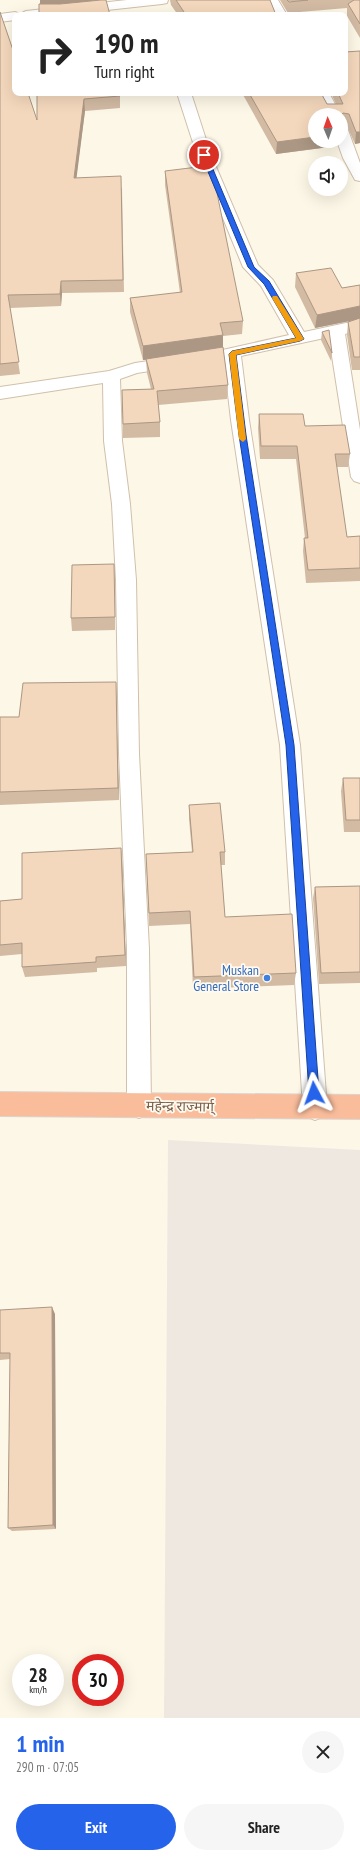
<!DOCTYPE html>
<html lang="en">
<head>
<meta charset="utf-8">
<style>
	:root { --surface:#fff; --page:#f6f6f6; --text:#222; --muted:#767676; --accent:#2563eb }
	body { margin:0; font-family:"PT Sans Narrow","Noto Sans Devanagari",sans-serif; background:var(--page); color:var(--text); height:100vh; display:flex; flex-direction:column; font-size:15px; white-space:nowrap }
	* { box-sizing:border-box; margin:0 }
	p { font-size:13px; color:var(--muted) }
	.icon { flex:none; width:22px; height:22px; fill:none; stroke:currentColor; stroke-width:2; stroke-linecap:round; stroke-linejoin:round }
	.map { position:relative; height:1718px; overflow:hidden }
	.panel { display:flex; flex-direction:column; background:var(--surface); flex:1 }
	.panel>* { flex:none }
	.hud { position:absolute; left:12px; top:12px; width:336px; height:84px; border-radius:8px; box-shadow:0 4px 16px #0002; background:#fff; color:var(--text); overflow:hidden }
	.needle { width:26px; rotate:358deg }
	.fabs { position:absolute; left:308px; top:108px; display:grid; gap:8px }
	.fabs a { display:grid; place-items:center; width:40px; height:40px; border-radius:50%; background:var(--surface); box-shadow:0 4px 16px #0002; font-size:20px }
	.speed { position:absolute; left:12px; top:1654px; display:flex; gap:8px; font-size:20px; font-weight:700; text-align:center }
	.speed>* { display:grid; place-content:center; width:52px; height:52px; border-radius:50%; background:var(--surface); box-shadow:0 4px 16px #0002; line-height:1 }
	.speed small { font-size:10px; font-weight:400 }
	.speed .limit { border:6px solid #d22; background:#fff; color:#111 }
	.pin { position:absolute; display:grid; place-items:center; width:34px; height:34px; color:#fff; margin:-17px; border:2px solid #fff; border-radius:50%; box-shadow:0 1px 4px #0007 }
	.me { position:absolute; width:44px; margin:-22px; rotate:356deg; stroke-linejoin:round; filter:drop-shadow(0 0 3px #0008) }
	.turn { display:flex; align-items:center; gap:14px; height:84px; padding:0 16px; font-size:18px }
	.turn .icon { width:52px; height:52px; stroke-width:2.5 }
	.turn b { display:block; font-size:28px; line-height:34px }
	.round { display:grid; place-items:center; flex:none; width:42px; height:42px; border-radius:21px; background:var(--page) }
	.headline { display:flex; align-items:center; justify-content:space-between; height:68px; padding:0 16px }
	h1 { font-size:24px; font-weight:700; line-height:30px; color:var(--accent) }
	.primary-button { display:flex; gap:8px; margin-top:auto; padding:8px 16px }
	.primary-button a { flex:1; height:46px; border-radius:24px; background:var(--accent); color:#fff; font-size:16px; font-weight:700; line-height:46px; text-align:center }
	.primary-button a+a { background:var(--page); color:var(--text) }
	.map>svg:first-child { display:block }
	.industrial { fill:#eee8e1 }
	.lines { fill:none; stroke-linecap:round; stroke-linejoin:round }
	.street-casing { stroke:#d0c0ac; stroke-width:2 }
	.highway-casing { stroke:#dcd5d0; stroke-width:2 }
	.street { fill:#fff; fill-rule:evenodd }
	.highway { fill:#fabd9c; fill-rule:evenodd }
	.wall { fill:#d2baa3 }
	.shaded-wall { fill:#ab9784 }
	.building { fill:#f4d8bd; stroke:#ab9784 }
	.route { fill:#2563eb; stroke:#184099 }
	.slow { fill:#f59e0b }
	.shop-dot { fill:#3f7fe0; stroke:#fffaef; stroke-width:1.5 }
	.labels { text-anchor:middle; stroke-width:3.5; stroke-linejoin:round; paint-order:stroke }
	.shop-label { font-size:14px; fill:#366cbe; stroke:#fffaef; text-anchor:end }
	.street-label { font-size:14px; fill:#795f4a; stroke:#fffaef }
</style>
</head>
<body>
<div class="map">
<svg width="360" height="1718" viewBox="0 0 360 1718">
	<rect width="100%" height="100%" fill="#fdf7e7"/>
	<path class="industrial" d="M 168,1140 L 360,1150 L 360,1718 L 164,1718 Z"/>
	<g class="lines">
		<defs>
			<path id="street" d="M 127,0 L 168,0 L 167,3 L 162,4 L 61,15 L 15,15 L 15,20 L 0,22 L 0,14 L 15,12 L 20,14 L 26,11 Z
				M 266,0 L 278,0 L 287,15 L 273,15 Z
				M 177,93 L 191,93 L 211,155 L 258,265 L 273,280 L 304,332 L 360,320 L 360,330 L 345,334 L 360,430 L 360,483 L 354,481 L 351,477 L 329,337 L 241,356 L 249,420 L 300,745 L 327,1108 L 324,1116 L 315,1120 L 306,1116 L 303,1108 L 280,745 L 231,420 L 224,360 L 218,361 L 212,360 L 210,356 L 212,352 L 218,351 L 289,335 L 261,286 L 243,267 L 197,155 Z
				M 315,93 L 329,93 L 341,115 L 327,115 Z
				M 341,126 L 346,127 L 348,130 L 360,163 L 360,181 L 355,180 L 343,158 L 337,141 L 341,141 Z
				M 176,357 L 182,358 L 184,362 L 182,366 L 137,373 L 120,379 L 122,441 L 130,504 L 136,580 L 139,754 L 149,949 L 151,1106 L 148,1114 L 139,1118 L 130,1114 L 127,1106 L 127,949 L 119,754 L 116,580 L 112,504 L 104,441 L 103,383 L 0,399 L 0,387 L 109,371 L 135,363 Z"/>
			<path id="highway" d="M 0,1092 L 360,1095 L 360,1119 L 0,1116 Z"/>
		</defs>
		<use href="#street" class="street-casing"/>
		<use href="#highway" class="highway-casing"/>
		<use href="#street" class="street"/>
		<use href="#highway" class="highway"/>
	</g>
	<path class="wall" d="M 170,0 L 270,0 L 276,15 L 178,15 L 171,5 Z
		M 280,0 L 360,0 L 360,38 L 347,16 L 347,8 L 288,13 Z
		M 0,12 L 37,120 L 37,93 L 120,93 L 120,108 L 85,111 L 76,178 L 122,188 L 124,292 L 62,293 L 61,306 L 10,308 L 20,374 L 0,376 Z
		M 242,93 L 321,93 L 327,104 L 336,104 L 331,93 L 345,93 L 360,143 L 355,144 L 347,126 L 341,125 L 315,115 L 337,146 L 276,154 Z
		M 165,171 L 243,321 L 242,334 L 223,336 L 223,347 L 228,385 L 227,399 L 158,405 L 160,422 L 160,437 L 123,438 L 122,390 L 151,389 L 147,373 L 146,360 L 143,360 L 130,312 L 130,298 L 180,293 L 165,185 Z
		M 296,273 L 342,288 L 360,285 L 360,370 L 352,370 L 347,335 L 348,322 L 354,320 L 315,328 L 295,287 Z
		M 322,332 L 332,353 L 331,361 L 321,340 Z
		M 259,414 L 305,426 L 350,454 L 348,467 L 336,467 L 347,537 L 360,536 L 360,581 L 306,583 L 303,551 L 304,538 L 305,538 L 296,459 L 260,459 L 258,428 Z
		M 114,578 L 115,630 L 72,631 L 71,618 Z
		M 116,695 L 119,800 L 0,805 L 0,717 L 19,717 Z
		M 343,778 L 360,778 L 360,832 L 344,832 L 341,791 Z
		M 189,805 L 225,852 L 225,865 L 221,865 L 225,917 L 296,973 L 294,985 L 193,989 L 190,924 L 149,926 L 146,854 L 192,852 L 189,819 Z
		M 122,859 L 126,966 L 97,968 L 97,972 L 25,977 L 22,967 L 22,954 L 0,956 L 0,901 L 22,899 Z
		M 360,886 L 360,983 L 319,984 L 313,898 L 315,887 Z
		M 0,1310 L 55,1314 L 56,1529 L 12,1531 L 8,1528 L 10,1359 L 0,1360 Z"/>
	<path class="shaded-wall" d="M 40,0 L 103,0 L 40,8 Z
		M 84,99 L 85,111 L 75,190 L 74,178 Z
		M 343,113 L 341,125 L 341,114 Z
		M 356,132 L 360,132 L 360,143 L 355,144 Z
		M 315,137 L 315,141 L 338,141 L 337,146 L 276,154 L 277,142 Z
		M 61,281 L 62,293 L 61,306 L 60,294 Z
		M 360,306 L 360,319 L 315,328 L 317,315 Z
		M 223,335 L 223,349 L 143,360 L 143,346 Z
		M 114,564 L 114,578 L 115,630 L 115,617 Z
		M 116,682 L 116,695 L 119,800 L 118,788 Z
		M 121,848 L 122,859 L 126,966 L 125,955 Z
		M 52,1307 L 55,1314 L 56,1529 L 53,1525 Z"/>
	<path class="building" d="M 101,0 L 106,0 L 110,15 L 39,15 L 39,4 L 60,4 Z
		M 176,0 L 270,0 L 276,15 L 186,15 Z
		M 287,0 L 308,0 L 289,2 Z
		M 354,0 L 360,0 L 360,24 L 348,4 Z
		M 0,12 L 15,56 L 15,93 L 28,93 L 37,120 L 37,93 L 120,93 L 120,96 L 84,99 L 74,178 L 121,176 L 123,280 L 61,281 L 60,294 L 8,295 L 19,362 L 0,364 Z
		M 360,51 L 360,132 L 356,132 L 349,114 L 343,113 L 341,115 L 315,115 L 315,137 L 277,142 L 249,93 L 321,93 L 327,104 L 343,104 L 338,93 L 345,93 L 345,52 Z
		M 206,166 L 217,193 L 243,321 L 220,323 L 223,335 L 143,346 L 130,298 L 182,292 L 165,171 Z
		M 331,268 L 342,288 L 360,285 L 360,306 L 317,315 L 296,273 Z
		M 360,318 L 360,357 L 354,357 L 348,322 Z
		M 329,330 L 332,353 L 322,332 Z
		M 223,347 L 228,385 L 157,391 L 160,422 L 123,424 L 122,390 L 154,389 L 146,359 Z
		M 259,414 L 303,414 L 305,426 L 345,425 L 350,454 L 335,454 L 347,537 L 360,536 L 360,568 L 308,570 L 304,538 L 308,538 L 297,446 L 261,446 Z
		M 114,564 L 115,617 L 71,618 L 72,565 Z
		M 116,682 L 118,788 L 0,792 L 0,717 L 19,717 L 23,683 Z
		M 343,778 L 360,778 L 360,820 L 346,820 Z
		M 220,803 L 225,852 L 220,852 L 225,917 L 292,914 L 296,973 L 194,977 L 190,911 L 149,913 L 146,854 L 193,852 L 189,805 Z
		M 121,848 L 125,955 L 96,957 L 96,962 L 22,967 L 22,943 L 0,945 L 0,901 L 22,899 L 22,853 Z
		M 360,886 L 360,972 L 321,973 L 315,887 Z
		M 52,1307 L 53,1525 L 8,1528 L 10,1353 L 0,1353 L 0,1310 Z"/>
	<path class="route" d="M 204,153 L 207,155 L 254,267 L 269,281 L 304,339 L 300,341 L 236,355 L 246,435 L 294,745 L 319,1093 L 317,1096 L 314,1097 L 310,1096 L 309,1093 L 286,745 L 239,435 L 229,354 L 232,351 L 296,338 L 264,284 L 248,267 L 201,155 Z"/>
	<path class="slow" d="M 273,296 L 277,296 L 304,339 L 300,341 L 236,355 L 246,439 L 243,442 L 239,439 L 229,354 L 232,351 L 296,338 L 272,298 Z"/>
	<circle class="shop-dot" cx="267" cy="978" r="4"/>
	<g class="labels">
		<g class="shop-label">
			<text x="259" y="975">Muskan<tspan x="259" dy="16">General Store</tspan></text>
		</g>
		<g class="street-label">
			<text transform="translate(180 1106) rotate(1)" y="5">महेन्द्र राज्मार्ग्</text>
		</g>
	</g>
</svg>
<div class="fabs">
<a><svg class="needle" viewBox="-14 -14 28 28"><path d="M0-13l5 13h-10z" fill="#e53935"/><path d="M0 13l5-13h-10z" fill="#767676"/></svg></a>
<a><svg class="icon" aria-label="sound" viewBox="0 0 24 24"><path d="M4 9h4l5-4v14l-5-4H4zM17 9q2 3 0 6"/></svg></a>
</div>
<div class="speed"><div>28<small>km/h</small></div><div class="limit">30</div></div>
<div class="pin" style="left:204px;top:155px;background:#d93025"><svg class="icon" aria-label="arrive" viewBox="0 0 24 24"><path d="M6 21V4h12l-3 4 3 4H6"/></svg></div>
<svg class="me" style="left:314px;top:1093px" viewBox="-20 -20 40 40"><path d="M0-17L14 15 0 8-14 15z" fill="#2563eb" stroke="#fff" stroke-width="4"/></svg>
<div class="hud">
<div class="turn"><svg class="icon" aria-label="right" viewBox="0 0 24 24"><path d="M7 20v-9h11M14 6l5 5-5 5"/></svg><div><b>190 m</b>Turn right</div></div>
</div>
</div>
<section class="panel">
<div class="headline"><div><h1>1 min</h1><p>290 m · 07:05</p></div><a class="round"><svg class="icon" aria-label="close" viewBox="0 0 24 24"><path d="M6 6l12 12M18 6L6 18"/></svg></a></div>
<div class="primary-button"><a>Exit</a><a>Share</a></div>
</section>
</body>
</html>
